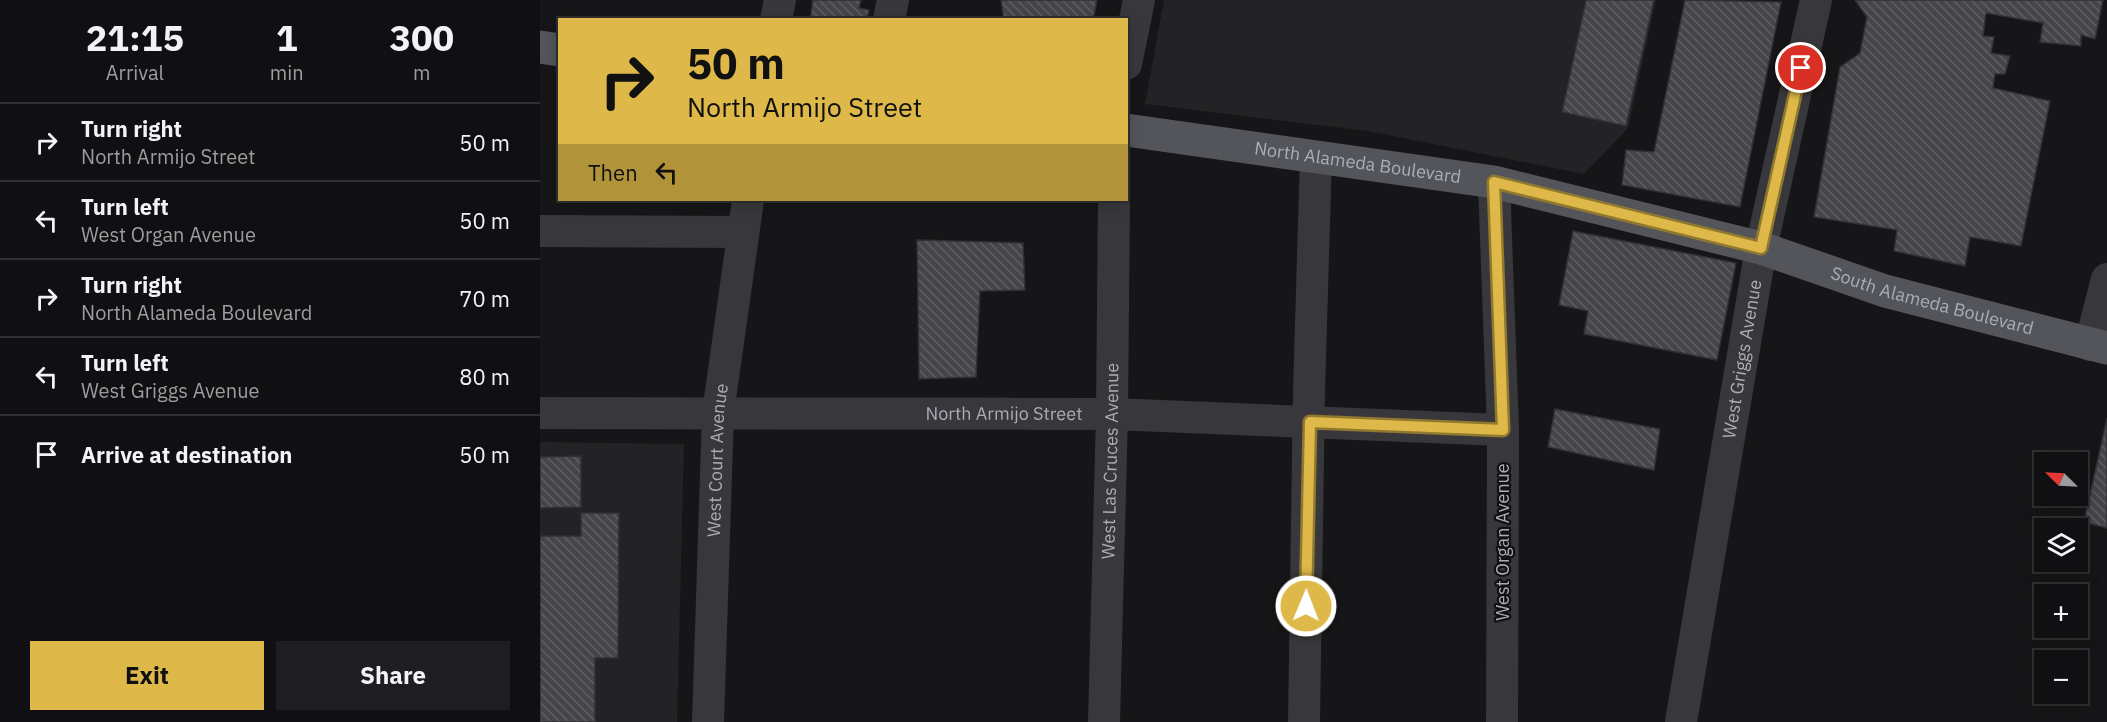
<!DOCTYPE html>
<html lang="en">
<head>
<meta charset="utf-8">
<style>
	:root { --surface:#101012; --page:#1e1e20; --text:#f1f3f6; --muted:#9c9d9f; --line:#303032; --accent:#deb848 }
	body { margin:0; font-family:"IBM Plex Sans",sans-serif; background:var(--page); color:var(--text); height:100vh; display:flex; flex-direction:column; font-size:22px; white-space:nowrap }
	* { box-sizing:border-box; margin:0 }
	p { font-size:20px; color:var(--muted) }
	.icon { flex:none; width:33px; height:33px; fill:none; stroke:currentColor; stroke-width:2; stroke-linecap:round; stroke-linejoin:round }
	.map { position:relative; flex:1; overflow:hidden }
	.sheet { display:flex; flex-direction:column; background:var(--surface); width:540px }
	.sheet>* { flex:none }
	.guide { position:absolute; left:18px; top:18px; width:570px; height:183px; border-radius:0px; box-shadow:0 3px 15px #0003,0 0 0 2px var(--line); background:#deb848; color:#111; overflow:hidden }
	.needle { width:39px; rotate:294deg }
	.tools { position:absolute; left:1494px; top:452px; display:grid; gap:12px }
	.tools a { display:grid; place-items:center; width:54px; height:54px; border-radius:0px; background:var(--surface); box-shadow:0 3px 15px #0003,0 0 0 2px var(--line); font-size:30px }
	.pin { position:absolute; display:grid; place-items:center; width:51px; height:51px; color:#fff; margin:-26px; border:3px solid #fff; border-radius:50%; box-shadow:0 2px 6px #0007 }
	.me { position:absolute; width:66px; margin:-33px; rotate:1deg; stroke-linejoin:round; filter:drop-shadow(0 0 4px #0008) }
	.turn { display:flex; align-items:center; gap:21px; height:126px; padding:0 30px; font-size:27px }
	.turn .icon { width:78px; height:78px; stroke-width:2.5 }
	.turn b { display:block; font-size:42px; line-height:51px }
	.then { display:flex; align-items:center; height:57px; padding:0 30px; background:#0003; gap:12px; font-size:22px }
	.eta { display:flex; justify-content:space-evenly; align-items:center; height:102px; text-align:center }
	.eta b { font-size:36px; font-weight:700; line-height:42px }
	.primary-button { display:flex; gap:12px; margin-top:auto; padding:12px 30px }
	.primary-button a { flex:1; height:69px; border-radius:0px; background:var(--accent); color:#111; font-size:24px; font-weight:700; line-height:69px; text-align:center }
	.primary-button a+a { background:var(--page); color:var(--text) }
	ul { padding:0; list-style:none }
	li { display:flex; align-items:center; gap:18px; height:78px; padding:0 30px; border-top:2px solid var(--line) }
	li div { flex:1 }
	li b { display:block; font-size:22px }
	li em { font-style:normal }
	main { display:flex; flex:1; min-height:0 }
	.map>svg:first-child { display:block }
	.built { fill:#232225 }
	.building { fill:url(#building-back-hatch); stroke:#313034; stroke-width:1.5 }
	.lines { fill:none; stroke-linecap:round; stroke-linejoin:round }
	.minor { stroke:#38383c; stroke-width:32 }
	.major { stroke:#54555b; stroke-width:33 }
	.route-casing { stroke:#90782f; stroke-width:15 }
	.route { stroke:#deb848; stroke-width:10 }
	.labels { text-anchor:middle; stroke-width:4.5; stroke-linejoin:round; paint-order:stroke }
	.street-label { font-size:18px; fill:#aaadb6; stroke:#111113 }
</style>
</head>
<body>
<main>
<section class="sheet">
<div class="eta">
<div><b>21:15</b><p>Arrival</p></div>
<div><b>1</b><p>min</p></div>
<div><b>300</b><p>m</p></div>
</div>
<ul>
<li><svg class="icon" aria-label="right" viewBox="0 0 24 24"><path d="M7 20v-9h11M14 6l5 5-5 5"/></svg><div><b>Turn right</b><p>North Armijo Street</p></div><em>50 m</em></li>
<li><svg class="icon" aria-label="left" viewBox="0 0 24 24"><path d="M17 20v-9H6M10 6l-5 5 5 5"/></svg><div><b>Turn left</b><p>West Organ Avenue</p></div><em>50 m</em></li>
<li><svg class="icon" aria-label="right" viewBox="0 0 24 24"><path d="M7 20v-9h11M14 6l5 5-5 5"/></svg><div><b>Turn right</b><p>North Alameda Boulevard</p></div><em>70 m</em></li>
<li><svg class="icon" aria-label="left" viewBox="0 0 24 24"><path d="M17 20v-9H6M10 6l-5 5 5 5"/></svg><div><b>Turn left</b><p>West Griggs Avenue</p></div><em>80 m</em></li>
<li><svg class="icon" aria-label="arrive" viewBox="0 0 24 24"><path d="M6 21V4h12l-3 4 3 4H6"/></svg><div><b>Arrive at destination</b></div><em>50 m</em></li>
</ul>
<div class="primary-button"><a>Exit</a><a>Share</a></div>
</section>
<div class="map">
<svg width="1567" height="722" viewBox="0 0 1567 722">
	<defs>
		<pattern id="building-back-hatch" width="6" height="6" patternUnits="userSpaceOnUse" patternTransform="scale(1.5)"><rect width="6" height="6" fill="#46464a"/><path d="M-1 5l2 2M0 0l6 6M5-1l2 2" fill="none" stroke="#5e5e62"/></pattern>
	</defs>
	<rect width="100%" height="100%" fill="#161618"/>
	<path class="built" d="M 624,0 L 1116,0 L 1088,128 L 1044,174 L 828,131 L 605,104 Z
		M 0,442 L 144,444 L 137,722 L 0,722 Z"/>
	<path class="building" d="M 273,0 L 321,0 L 319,8 L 329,10 L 327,20 L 270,20 Z
		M 461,0 L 557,0 L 553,20 L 464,20 Z
		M 1046,0 L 1114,0 L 1086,126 L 1022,112 Z
		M 1145,0 L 1241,2 L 1200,207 L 1082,185 L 1086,150 L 1114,152 Z
		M 1315,0 L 1563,0 L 1555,39 L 1541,35 L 1541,46 L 1500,42 L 1503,23 L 1446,13 L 1443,36 L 1454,37 L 1451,53 L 1470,56 L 1465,74 L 1455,74 L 1453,88 L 1510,101 L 1481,246 L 1430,237 L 1425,266 L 1354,251 L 1357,230 L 1274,217 L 1300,67 L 1320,53 L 1327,17 Z
		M 1033,231 L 1196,263 L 1177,360 L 1044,334 L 1048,311 L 1019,305 Z
		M 377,240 L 483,243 L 485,290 L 440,291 L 436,377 L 379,379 Z
		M 1015,409 L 1120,429 L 1114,470 L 1008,447 Z
		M 1567,418 L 1567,528 L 1544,522 Z
		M 41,456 L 41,507 L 0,508 L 0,457 Z
		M 41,513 L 79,513 L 78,658 L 55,658 L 55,722 L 0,722 L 0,536 L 41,536 Z"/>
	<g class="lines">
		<g class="minor">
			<path d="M 236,20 L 240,0"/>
			<path d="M 349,20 L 353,0"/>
			<path d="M 586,64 L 599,0"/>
			<path d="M 954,182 L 963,430 L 962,722"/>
			<path d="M 0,231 L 203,232"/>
			<path d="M 1550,345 L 1567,279"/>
			<path id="s1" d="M 0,413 L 572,414 L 963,430"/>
			<path id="s2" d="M 168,722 L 178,413 L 208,200"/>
			<path id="s3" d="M 564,722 L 572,414 L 574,200"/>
			<path d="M 764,722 L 769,391 L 776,157"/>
			<path id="s4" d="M 1141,722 L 1221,248 L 1276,0"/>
		</g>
		<g class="major">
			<path d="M 0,47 L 20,50"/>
			<path id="s5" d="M 586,130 L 954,182 L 1221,248 L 1345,291 L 1567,348"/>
		</g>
	</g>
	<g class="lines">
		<defs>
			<path id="route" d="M 766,606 L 770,422 L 963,430 L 954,182 L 1221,248 L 1261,68"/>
		</defs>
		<use href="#route" class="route-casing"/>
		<use href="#route" class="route"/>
	</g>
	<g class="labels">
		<g class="street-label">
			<text dy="6" stroke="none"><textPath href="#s5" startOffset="234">North Alameda Boulevard</textPath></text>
			<text dy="6" stroke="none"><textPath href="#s5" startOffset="826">South Alameda Boulevard</textPath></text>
			<text dy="6" stroke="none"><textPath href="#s4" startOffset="368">West Griggs Avenue</textPath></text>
			<text dy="6" stroke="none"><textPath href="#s1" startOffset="464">North Armijo Street</textPath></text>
			<text dy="6" stroke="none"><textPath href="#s2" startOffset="262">West Court Avenue</textPath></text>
			<text dy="6" stroke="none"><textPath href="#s3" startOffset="261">West Las Cruces Avenue</textPath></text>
			<text transform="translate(963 542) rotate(-90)" y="6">West Organ Avenue</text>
		</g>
	</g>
</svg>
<div class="tools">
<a><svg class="needle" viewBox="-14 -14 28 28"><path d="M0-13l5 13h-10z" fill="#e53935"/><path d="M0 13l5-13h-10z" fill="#9c9d9f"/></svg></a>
<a><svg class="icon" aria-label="layers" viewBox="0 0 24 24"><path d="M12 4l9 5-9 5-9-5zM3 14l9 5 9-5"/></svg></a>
<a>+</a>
<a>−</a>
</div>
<div class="pin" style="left:1261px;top:68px;background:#d93025"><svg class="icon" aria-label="arrive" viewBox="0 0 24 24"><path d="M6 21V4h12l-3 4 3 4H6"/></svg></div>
<svg class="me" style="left:766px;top:606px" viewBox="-20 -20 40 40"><circle r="17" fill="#deb848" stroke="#fff" stroke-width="3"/><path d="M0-11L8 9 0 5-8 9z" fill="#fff"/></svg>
<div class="guide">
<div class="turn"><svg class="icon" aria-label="right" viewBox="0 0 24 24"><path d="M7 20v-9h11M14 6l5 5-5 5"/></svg><div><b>50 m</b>North Armijo Street</div></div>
<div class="then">Then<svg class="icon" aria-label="left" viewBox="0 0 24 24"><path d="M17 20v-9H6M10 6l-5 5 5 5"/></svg></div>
</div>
</div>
</main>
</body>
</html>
